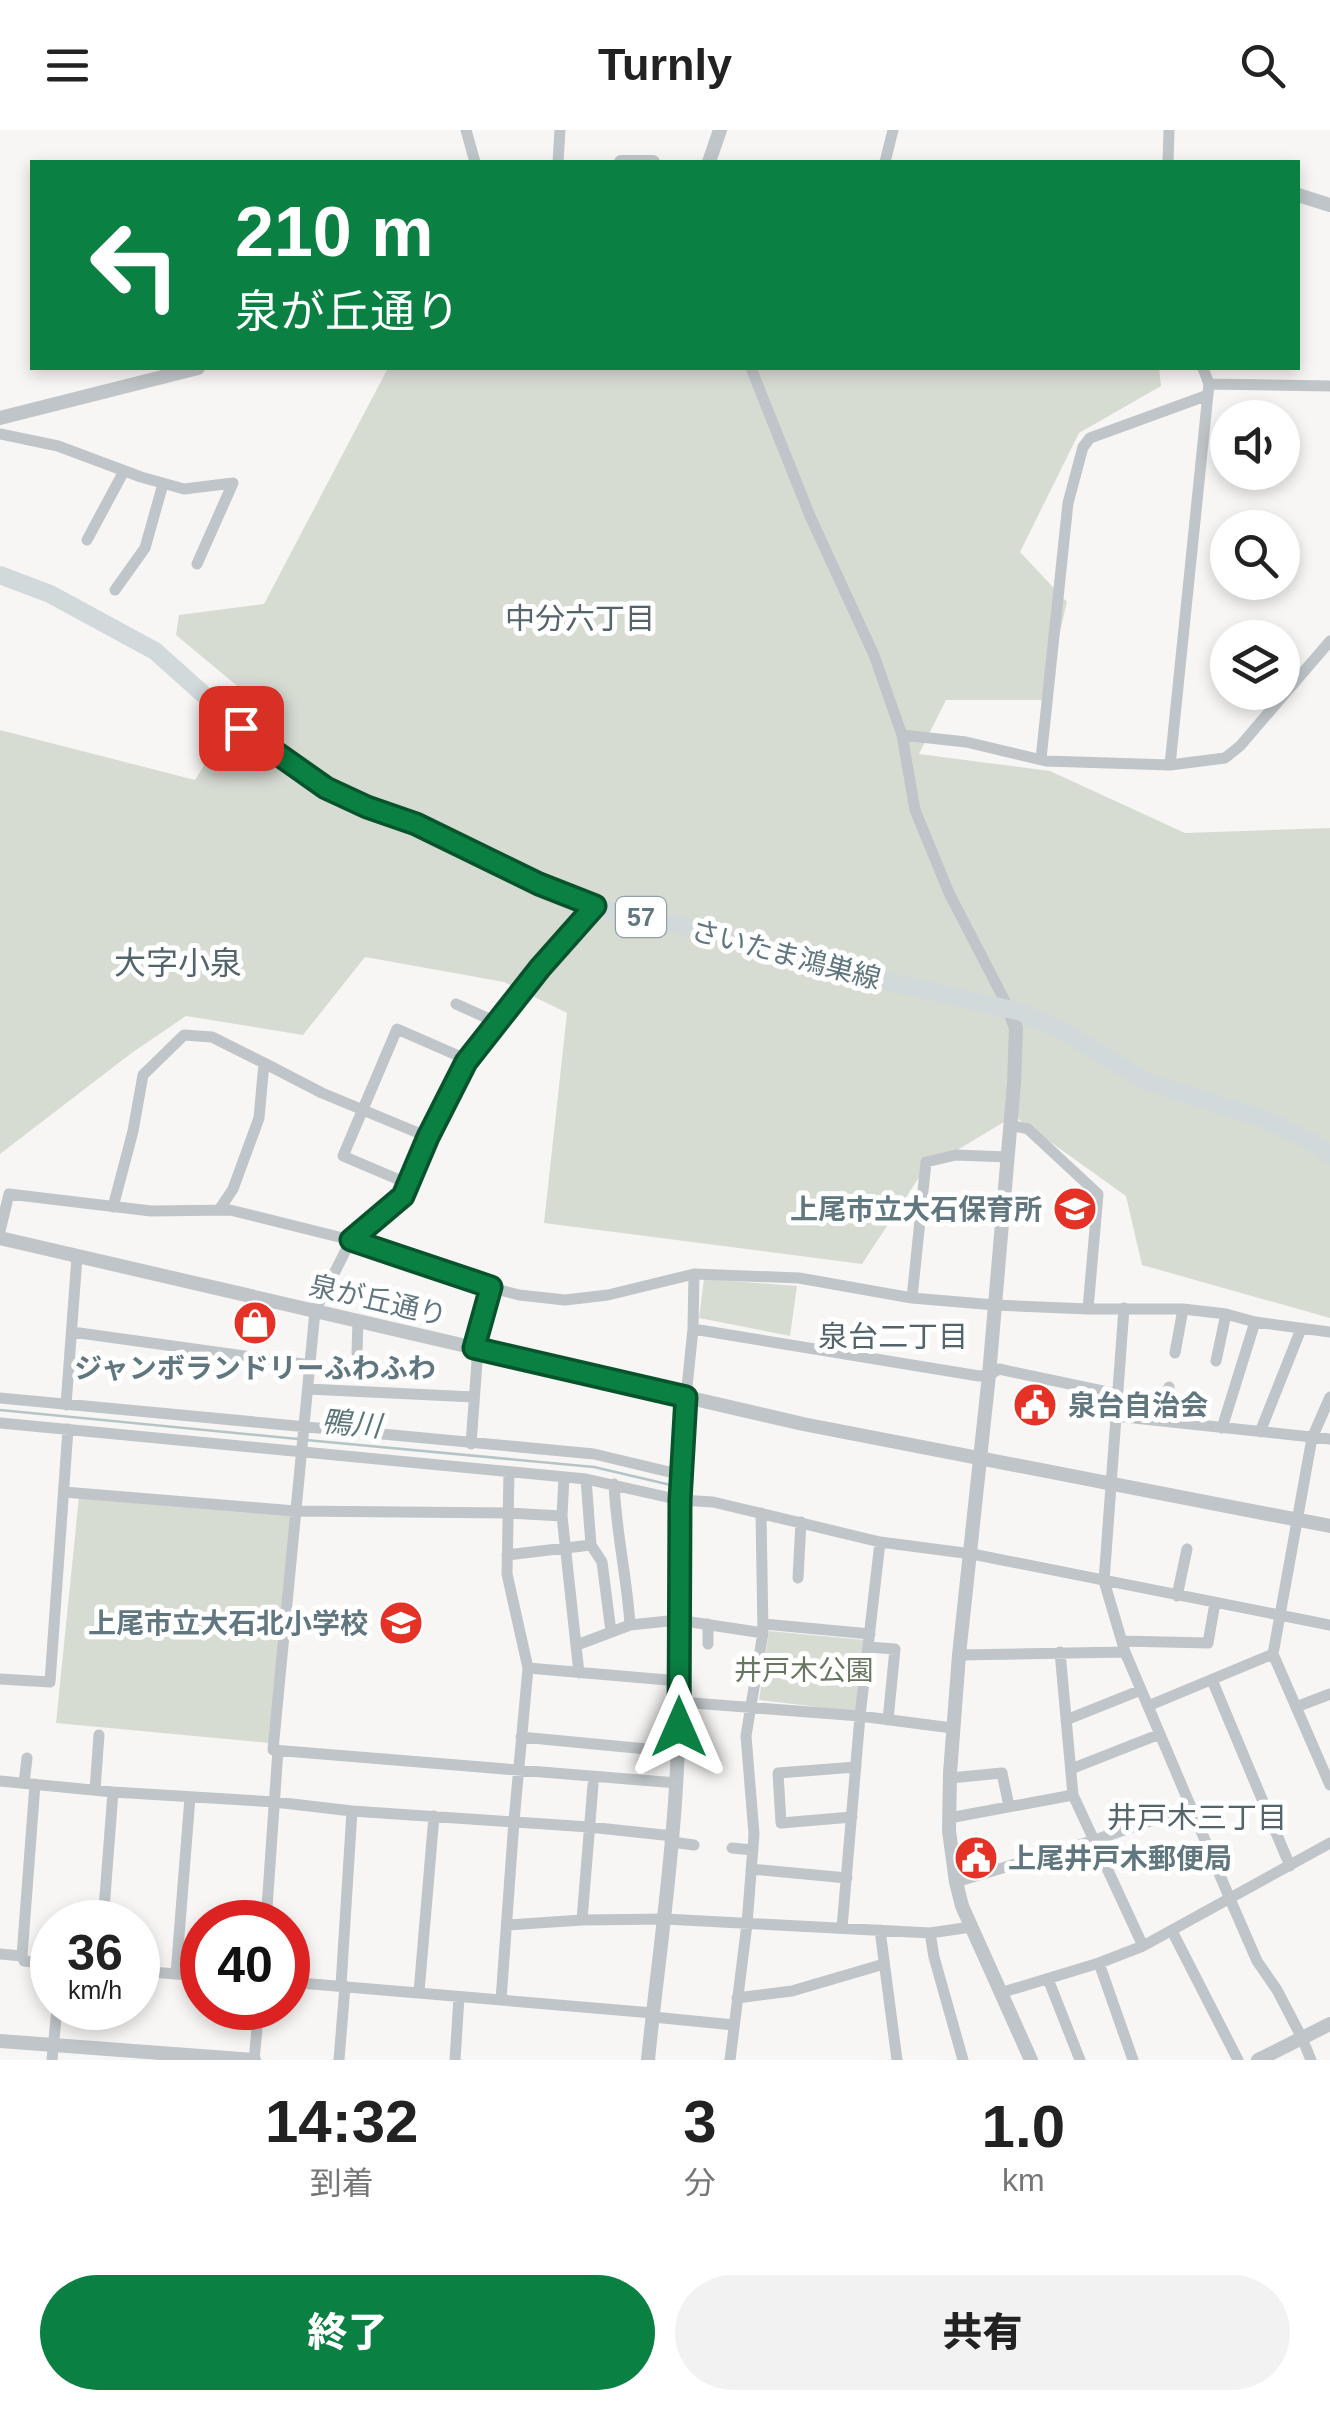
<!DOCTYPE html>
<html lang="ja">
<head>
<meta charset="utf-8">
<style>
	:root { --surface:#fff; --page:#f2f2f2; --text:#222; --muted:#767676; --accent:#0b8043 }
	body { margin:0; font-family:Helvetica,"Noto Sans JP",sans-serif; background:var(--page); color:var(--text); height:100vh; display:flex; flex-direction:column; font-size:38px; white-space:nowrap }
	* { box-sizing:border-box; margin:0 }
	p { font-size:32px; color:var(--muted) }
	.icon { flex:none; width:55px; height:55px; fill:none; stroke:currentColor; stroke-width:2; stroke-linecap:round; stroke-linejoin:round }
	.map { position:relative; height:1930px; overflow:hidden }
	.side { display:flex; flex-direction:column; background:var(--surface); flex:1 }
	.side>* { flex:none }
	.guide { position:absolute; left:30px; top:30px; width:1270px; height:210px; border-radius:0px; box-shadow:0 5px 15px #0003; background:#0b8043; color:#fff; overflow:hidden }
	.tools { position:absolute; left:1210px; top:270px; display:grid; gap:20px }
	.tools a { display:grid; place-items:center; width:90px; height:90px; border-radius:50%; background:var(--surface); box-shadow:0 5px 15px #0003; font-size:50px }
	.speed { position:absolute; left:30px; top:1770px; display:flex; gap:20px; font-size:50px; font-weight:700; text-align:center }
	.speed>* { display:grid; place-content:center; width:130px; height:130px; border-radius:50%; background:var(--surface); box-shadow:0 5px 15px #0003; line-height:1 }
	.speed small { font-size:25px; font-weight:400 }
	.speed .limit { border:15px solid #d22; background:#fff; color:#111 }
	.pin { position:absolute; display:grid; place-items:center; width:85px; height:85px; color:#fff; margin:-42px; border-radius:20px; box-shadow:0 5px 15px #0006 }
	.me { position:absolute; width:110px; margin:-55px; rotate:0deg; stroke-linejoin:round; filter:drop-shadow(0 0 8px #0008) }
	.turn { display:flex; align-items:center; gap:35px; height:210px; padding:0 40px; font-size:45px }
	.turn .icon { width:130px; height:130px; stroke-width:2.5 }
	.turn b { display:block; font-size:70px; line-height:85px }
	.eta { display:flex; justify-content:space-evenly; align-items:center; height:170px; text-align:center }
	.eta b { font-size:60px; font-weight:800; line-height:70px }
	.cta { display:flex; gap:20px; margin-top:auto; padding:20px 40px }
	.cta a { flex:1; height:115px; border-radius:60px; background:var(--accent); color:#fff; font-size:40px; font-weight:800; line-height:115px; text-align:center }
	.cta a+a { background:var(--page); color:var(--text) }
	header { display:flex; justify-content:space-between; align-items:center; height:130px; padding:0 40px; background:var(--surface); font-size:45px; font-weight:800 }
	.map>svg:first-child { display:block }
	.green { fill:#d7dcd3 }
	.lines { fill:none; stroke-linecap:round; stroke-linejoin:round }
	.stream { stroke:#b5c5c7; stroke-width:2.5 }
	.minor { stroke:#bfc5c8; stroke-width:11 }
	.tertiary { stroke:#bfc5c8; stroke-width:14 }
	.primary { stroke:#d2d9db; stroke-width:18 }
	.route-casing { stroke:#07532c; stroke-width:25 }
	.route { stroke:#0b8043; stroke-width:18 }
	.labels { text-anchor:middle; stroke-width:10; stroke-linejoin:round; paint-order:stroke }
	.shield { fill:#fff; stroke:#90a0a5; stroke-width:2.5 }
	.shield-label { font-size:25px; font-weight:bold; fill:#61777f }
	.street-label { font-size:28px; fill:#61777f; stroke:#fff }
	.poi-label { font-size:28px; font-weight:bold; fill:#61777f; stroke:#fff; text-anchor:end }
	.park-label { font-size:28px; fill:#687760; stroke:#fff }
	.neighbourhood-label { font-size:30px; fill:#53646a; stroke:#fff }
	.water-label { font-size:30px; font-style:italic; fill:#5c777a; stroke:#fff }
	.quarter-label { font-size:32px; fill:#53646a; stroke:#fff }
</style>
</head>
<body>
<header><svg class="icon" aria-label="menu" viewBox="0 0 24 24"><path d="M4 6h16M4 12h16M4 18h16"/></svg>Turnly<svg class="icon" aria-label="search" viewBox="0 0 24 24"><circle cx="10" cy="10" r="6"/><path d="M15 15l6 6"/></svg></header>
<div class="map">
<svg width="1330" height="1930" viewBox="0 0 1330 1930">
	<rect width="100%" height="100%" fill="#f7f6f4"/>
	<path class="green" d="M 388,238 L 1159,238 L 1161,256 L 1079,303 L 1020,422 L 1067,472 L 1044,570 L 946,570 L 919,624 L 1050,641 L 1185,703 L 1330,698 L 1330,1188 L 1142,1135 L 1126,1066 L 1014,986 L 924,1040 L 862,1134 L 544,1093 L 567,883 L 504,852 L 365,827 L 303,905 L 186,886 L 133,922 L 0,1024 L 0,600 L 195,650 L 248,565 L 176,505 L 179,485 L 264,474 Z
		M 704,1149 L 797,1156 L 790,1206 L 699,1188 Z
		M 79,1367 L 291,1384 L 269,1613 L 56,1593 Z
		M 769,1501 L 865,1510 L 858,1582 L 759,1570 Z"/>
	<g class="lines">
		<path class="stream" d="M 0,1280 L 298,1309
			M 306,1310 L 594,1337 L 675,1356"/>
		<path class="minor" d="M 466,0 L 475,32
			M 558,32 L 560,0
			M 885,32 L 893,0
			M 1168,32 L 1169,0
			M 751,238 L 810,386 L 874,525 L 902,605 L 915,680 L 949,763 L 1009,879
			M 1209,254 L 1330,256
			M 0,304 L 58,316 L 141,347 L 184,359 L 233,353
			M 87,410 L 124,341
			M 197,434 L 233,353
			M 115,460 L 145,418 L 163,354
			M 902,605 L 966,612 L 1046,631 L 1170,635 L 1225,628 L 1240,616 L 1330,511
			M 1041,629 L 1068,373 L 1083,317 L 1090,308 L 1208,265
			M 1170,635 L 1209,254 L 1203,238
			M 595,777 L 540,838 L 466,932 L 428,1007 L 403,1067 L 351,1110 L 315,1181 L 273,1620 L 677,1653
			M 456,874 L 496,892
			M 264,933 L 322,963 L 428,1007
			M 1010,995 L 1028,999 L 1098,1064 L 1088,1179
			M 409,1054 L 343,1026 L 397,899 L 468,930
			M 113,1077 L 133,1001 L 143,945 L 184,905 L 212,907 L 264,933 L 259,988 L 233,1059 L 219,1080
			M 0,1101 L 9,1064 L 151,1081 L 230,1080 L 351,1110 L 480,1155 L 519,1165 L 565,1170 L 608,1165 L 694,1144 L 799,1148 L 912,1168 L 995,1175 L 1088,1179 L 1183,1179 L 1226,1184 L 1255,1192 L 1330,1202
			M 912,1168 L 926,1032 L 956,1025 L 1008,1027
			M 1124,1178 L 1104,1451 L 1125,1522 L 1230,1769 L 1257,1831 L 1277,1860 L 1302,1908 L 1311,1930
			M 693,1199 L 979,1246 L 989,1245 L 999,1239 L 1117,1264
			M 72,1202 L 310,1235
			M 357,1223 L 358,1190
			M 1175,1223 L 1183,1179
			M 1216,1231 L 1226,1184
			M 308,1259 L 474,1267
			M 686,1267 L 693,1199 L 694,1144
			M 1330,1267 L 1312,1308 L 1273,1524 L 1330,1655
			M 0,1268 L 594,1324 L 682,1345
			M 66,1275 L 77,1127
			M 1115,1286 L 1330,1309
			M 1163,1291 L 1169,1257
			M 0,1293 L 586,1349 L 680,1370 L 713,1372 L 880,1412 L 972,1424 L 1330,1495
			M 1222,1298 L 1255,1192
			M 1260,1302 L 1301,1199
			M 471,1314 L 477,1232 L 474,1218 L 491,1157
			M 564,1347 L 562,1386 L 579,1543
			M 586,1349 L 591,1415 L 602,1432 L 611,1502
			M 614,1354 C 616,1402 627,1447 630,1495
			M 64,1362 L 295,1381 L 508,1383 L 562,1386
			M 507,1425 L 591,1415
			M 798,1448 L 801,1392
			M 1177,1466 L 1187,1419
			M 764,1494 L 870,1504
			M 1122,1511 L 1208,1513 L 1215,1473
			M 708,1514 L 708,1494
			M 577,1515 L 630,1495 L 678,1490 L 763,1503
			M 868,1517 L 895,1519 L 888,1590
			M 1060,1522 L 1073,1665 L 1143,1816
			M 959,1525 L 1125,1522
			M 528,1538 L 679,1551
			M 0,1549 L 50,1552 L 68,1299
			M 1212,1550 L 1290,1736
			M 680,1572 L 860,1586 L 952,1598
			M 1148,1576 L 1273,1524
			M 1296,1577 L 1330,1564
			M 1066,1590 L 1141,1560
			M 521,1607 L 678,1622
			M 1071,1639 L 1160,1604
			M 950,1648 L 1002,1643 L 1009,1676
			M 0,1651 L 113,1662 L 275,1672 L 352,1681 L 589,1697 L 673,1706
			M 24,1653 L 27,1628
			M 35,1654 L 22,1826 L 24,1831 L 52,1834
			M 95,1660 L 99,1605
			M 852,1687 L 781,1693 L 778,1643 L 856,1637
			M 949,1688 L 1073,1665
			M 672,1712 L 694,1715
			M 732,1718 L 753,1720
			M 751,1739 L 847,1748
			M 956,1752 L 1092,1711 L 1191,1677
			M 582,1790 L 593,1655
			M 103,1792 L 113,1662
			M 266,1792 L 278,1620
			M 507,1795 L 582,1790 L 665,1789 L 930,1803 L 971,1797
			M 842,1798 L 860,1586 L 880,1412
			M 880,1800 L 897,1930
			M 1172,1801 L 1238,1930
			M 930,1803 L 934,1827 L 963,1930
			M 0,1824 L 22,1826
			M 1099,1833 L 1133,1930
			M 138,1841 L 202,1846
			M 176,1844 L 190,1667
			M 1048,1849 L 1080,1930
			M 288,1852 L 653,1883
			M 341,1855 L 352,1681
			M 419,1862 L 434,1686
			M 1000,1863 L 1099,1833 L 1143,1816 L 1330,1713
			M 737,1868 L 792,1861 L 884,1834
			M 501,1870 L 514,1691 L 528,1538 L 507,1444 L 509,1342
			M 653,1887 L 734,1895
			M 52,1930 L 57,1878
			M 254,1930 L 259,1878
			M 339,1930 L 345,1856
			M 455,1930 L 459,1867
			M 730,1930 L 747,1794 L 754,1704 L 746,1606 L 763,1503 L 761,1383"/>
		<path class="tertiary" d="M 621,32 L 653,32
			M 709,32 L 720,0
			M 1298,65 L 1330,75
			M 0,288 L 198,238
			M 1009,879 L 1016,898 L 1014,953 L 989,1245 L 959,1525 L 950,1643 L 949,1701 L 956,1752 L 962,1776 L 1031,1930
			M 0,1108 L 803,1294 L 1330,1396
			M 0,1911 L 254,1930
			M 648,1930 C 657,1839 671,1748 676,1656 C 680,1600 678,1545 678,1488 C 678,1414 682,1341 686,1267
			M 1258,1930 L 1330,1894"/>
		<path class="primary" d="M 0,445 L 50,464 L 155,521 L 241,598 L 326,658 L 367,677 L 416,694 L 539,754 L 595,777 L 698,800 L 881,850 L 1021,882 L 1068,904 L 1149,953 L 1262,988 L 1310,1011 L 1330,1025"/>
	</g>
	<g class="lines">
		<defs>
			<path id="route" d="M 241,598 L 326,658 L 367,677 L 416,694 L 539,754 L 595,776 L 540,838 L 466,932 L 428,1007 L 403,1066 L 351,1110 L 491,1157 L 474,1218 L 686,1267 L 680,1370 L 679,1597"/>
		</defs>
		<use href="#route" class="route-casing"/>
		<use href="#route" class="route"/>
	</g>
	<defs>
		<symbol id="school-disc" viewBox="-11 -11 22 22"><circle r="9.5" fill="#e43226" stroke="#fff"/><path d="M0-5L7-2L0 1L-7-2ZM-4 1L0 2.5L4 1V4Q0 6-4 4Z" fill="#fff"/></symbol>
		<symbol id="shop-disc" viewBox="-11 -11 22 22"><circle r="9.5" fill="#e43226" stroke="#fff"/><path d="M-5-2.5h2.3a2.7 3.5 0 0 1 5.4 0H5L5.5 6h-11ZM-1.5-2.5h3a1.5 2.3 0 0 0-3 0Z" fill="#fff"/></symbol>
		<symbol id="civic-disc" viewBox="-11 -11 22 22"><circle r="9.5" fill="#e43226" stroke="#fff"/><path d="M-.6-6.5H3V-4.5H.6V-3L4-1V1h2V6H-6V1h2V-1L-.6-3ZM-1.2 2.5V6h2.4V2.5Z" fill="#fff"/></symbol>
	</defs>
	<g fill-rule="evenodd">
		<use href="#school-disc" x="1050" y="1054" width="50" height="50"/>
		<use href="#shop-disc" x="230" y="1168" width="50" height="50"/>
		<use href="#civic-disc" x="1010" y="1250" width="50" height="50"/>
		<use href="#school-disc" x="376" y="1468" width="50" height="50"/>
		<use href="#civic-disc" x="951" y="1703" width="50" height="50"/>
	</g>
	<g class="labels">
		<rect class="shield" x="616" y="767" width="50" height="40" rx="8"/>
		<g class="shield-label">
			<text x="641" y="796">57</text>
		</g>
		<g class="street-label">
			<text transform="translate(786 824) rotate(15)" y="10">さいたま鴻巣線</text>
			<text transform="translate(378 1170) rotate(13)" y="10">泉が丘通り</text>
		</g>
		<g class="poi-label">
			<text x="1042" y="1089">上尾市立大石保育所</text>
			<text x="255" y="1248" text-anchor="middle">ジャンボランドリーふわふわ</text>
			<text x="1068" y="1285" text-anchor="start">泉台自治会</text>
			<text x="368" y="1503">上尾市立大石北小学校</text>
			<text x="1008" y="1738" text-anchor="start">上尾井戸木郵便局</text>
		</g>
		<g class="park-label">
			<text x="804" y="1550">井戸木公園</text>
		</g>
		<g class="neighbourhood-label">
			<text x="580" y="499">中分六丁目</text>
			<text x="893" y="1217">泉台二丁目</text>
			<text x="1197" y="1698">井戸木三丁目</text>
		</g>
		<g class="water-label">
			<text transform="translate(351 1294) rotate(5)" y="10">鴨川</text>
		</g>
		<g class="quarter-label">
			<text x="178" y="844">大字小泉</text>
		</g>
	</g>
</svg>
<div class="tools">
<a><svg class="icon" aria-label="sound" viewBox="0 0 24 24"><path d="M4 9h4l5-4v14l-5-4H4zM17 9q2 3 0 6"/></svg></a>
<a><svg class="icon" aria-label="search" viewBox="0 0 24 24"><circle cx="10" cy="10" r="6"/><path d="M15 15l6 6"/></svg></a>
<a><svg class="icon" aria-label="layers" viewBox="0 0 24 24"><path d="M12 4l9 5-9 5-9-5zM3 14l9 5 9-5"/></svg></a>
</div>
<div class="speed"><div>36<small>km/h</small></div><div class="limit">40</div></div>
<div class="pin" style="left:241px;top:598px;background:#d93025"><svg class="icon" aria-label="arrive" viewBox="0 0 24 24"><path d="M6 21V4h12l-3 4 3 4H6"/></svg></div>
<svg class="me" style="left:679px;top:1597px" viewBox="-20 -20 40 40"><path d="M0-17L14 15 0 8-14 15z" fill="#0b8043" stroke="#fff" stroke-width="4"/></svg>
<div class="guide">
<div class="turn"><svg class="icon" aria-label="left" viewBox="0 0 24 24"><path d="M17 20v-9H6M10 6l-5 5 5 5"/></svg><div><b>210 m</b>泉が丘通り</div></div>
</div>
</div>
<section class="side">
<div class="eta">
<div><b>14:32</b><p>到着</p></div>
<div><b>3</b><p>分</p></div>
<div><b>1.0</b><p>km</p></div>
</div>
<div class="cta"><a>終了</a><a>共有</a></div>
</section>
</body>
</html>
